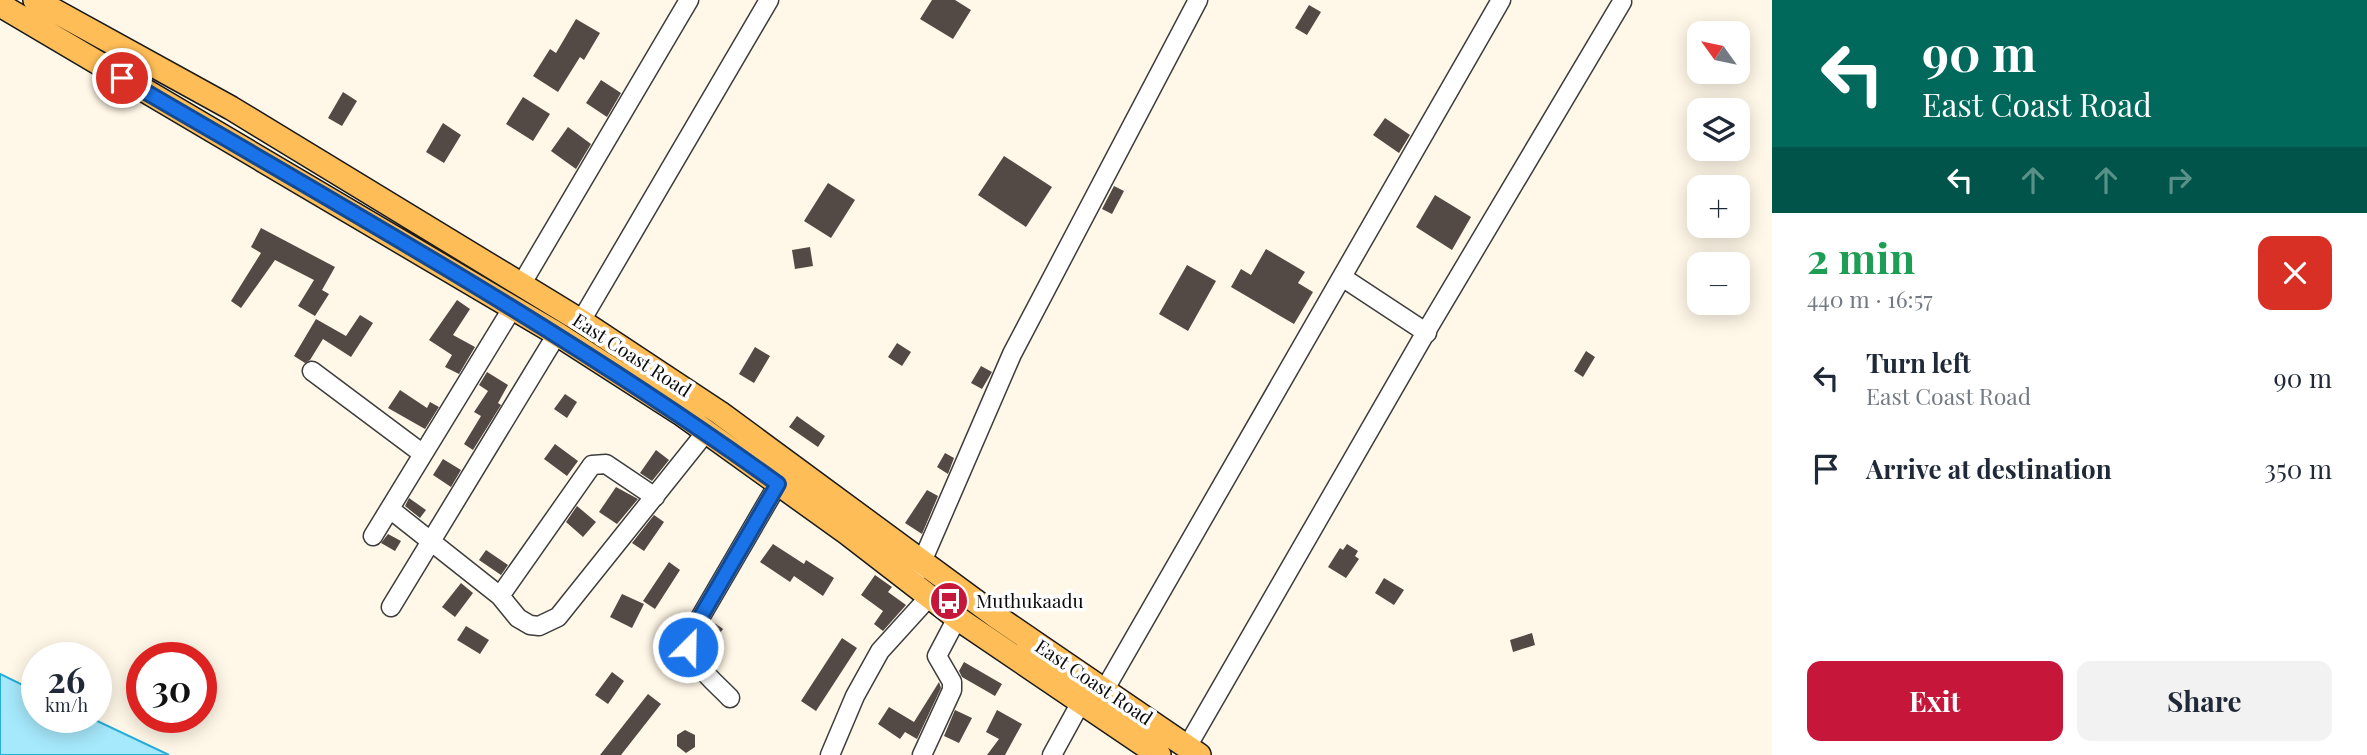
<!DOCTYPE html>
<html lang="en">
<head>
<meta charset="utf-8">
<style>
	:root { --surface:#fff; --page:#f2f2f3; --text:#1f2937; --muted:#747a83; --accent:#c61639 }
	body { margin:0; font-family:"Playfair Display",serif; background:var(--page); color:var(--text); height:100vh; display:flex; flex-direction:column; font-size:26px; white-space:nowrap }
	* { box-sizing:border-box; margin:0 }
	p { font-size:23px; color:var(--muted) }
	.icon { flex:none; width:38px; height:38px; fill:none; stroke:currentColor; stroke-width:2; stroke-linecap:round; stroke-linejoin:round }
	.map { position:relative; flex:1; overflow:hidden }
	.sheet { display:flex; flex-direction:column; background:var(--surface); width:595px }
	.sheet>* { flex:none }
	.guide { background:#00695c; color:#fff; overflow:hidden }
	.needle { width:46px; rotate:303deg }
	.controls { position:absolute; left:1687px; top:21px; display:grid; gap:14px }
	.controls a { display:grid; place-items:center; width:63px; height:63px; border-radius:14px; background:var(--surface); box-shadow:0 4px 18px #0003; font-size:35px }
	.speed { position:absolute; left:21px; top:642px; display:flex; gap:14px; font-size:35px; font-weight:700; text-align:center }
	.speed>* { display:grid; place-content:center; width:91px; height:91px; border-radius:50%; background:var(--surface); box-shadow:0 4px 18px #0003; line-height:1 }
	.speed small { font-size:18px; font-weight:400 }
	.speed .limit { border:10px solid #d22; background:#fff; color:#111 }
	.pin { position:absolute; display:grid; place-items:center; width:60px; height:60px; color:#fff; margin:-30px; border:4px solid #fff; border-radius:50%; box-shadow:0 2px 7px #0007 }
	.me { position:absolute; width:77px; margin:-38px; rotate:23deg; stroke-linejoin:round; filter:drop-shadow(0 0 5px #0008) }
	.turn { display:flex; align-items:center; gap:24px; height:147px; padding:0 35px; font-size:32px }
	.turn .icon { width:91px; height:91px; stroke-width:2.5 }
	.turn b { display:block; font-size:49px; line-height:60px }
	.lanes { display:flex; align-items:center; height:66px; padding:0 35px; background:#0003; justify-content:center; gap:35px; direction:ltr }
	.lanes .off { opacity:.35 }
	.round { display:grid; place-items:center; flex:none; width:74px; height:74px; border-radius:14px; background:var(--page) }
	.head { display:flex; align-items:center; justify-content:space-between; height:119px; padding:0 35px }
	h1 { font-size:42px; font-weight:700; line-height:52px; color:#1e9e55 }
	.button { display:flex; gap:14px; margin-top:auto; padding:14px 35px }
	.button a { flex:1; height:80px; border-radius:14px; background:var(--accent); color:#fff; font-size:28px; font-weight:700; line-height:80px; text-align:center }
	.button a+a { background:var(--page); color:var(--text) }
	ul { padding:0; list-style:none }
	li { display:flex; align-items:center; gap:21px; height:91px; padding:0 35px }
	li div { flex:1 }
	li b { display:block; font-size:26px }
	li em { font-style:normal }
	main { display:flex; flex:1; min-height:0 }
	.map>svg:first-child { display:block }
	.water { fill:#a6e9fc; stroke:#26adda; stroke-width:2 }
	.building { fill:#534945 }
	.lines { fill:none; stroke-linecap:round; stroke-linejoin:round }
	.minor-casing { stroke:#3d3d3d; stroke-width:21 }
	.major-casing { stroke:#1b1b1b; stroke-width:26 }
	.minor { stroke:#fff; stroke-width:18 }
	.major { stroke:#ffbd57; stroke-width:23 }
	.route-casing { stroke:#114b97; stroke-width:18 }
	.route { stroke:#1a73e8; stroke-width:12 }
	.labels { text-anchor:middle; stroke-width:7; stroke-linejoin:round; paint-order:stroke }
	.street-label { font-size:19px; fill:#0a0a0a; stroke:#fff }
	.poi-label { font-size:19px; fill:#0a0a0a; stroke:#fff; text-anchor:start }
</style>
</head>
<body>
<main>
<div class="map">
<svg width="1772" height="755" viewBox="0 0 1772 755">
	<rect width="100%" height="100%" fill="#fff7e7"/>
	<path class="water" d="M 0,674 L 37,692 L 37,718 L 91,718 L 169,755 L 0,755 Z"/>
	<path class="building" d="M 932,0 L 955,0 L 971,10 L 953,39 L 920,19 Z
		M 1309,5 L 1321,12 L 1307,35 L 1295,28 Z
		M 576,19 L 600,33 L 584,60 L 580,57 L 558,92 L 533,76 L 550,49 L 556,53 Z
		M 601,80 L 621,93 L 607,117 L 586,103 Z
		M 343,92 L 357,101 L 342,126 L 328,118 Z
		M 523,97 L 550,114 L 533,141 L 506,124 Z
		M 1385,118 L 1410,135 L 1399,153 L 1373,135 Z
		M 443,123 L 461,135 L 444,163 L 426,152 Z
		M 568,127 L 591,144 L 576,169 L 551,151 Z
		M 1004,156 L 1052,187 L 1026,227 L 978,195 Z
		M 828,183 L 855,200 L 831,238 L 804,221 Z
		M 1114,186 L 1124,191 L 1112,214 L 1102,209 Z
		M 1435,195 L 1471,217 L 1452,250 L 1416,227 Z
		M 261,228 L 335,267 L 322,290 L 329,294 L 315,316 L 298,306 L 314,280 L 275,260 L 241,308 L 231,301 L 261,253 L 251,247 Z
		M 810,247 L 813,266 L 795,269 L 792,250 Z
		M 1266,249 L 1305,272 L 1298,283 L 1313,292 L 1294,324 L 1231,287 L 1241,269 L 1251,275 Z
		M 1187,265 L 1216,281 L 1188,331 L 1159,314 Z
		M 457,300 L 470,309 L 453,335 L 475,347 L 459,374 L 445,367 L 452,355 L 429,340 Z
		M 360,315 L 373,323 L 351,357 L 323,339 L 310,360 L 305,363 L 294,356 L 316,319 L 346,336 Z
		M 897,343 L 911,352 L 902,366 L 888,357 Z
		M 755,347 L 770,356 L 754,383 L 739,374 Z
		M 1586,351 L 1595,357 L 1583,377 L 1574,371 Z
		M 981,366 L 992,372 L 982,389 L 971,383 Z
		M 487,372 L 508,385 L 498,403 L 501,405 L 473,450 L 464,444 L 481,416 L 474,412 L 488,391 L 479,385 Z
		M 400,390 L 427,408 L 430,402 L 439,407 L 425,429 L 388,408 Z
		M 565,394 L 577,402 L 567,418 L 554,409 Z
		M 797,416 L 825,436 L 818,447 L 789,427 Z
		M 555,444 L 578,461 L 567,476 L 544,459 Z
		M 656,450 L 669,460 L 652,481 L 640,473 Z
		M 945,453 L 954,458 L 948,474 L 937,467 Z
		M 443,459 L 461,470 L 451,487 L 433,475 Z
		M 616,487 L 638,499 L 617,524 L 599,512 Z
		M 927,490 L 938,496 L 922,534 L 905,523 Z
		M 409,498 L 426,510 L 420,518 L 405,506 Z
		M 577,506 L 596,522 L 583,537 L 566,522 Z
		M 654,515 L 664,522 L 644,551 L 632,543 Z
		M 388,534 L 401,541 L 395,551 L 381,543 Z
		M 773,544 L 804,564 L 806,560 L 834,578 L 823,596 L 794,576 L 790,582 L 760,562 Z
		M 1347,544 L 1358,551 L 1355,556 L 1359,559 L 1346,578 L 1328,567 L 1340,548 L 1343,550 Z
		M 486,550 L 508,565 L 501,575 L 479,560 Z
		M 669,562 L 680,570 L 655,609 L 643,601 Z
		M 875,575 L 892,587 L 888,592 L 906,605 L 883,631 L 874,624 L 883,611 L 861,595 Z
		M 1384,578 L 1404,590 L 1394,605 L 1375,593 Z
		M 461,583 L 473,593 L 455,617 L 442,607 Z
		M 622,594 L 644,604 L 632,628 L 610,617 Z
		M 712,621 L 723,629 L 707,650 L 702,646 L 701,638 Z
		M 466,626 L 489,640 L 480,654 L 457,640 Z
		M 1532,633 L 1535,645 L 1513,652 L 1510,640 Z
		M 842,638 L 857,648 L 816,711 L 801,701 Z
		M 964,662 L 1002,684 L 995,696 L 962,677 L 959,671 Z
		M 612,672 L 624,681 L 608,704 L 595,695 Z
		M 939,682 L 941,688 L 917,739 L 905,732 L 900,739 L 878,724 L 889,707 L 914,722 Z
		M 648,694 L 661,704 L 621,755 L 600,755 Z
		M 955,710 L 972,718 L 959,743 L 944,736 Z
		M 997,710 L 1022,724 L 1005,755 L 987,755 L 999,739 L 986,732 Z
		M 685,730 L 695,735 L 695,747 L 686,753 L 677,746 L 677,735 Z"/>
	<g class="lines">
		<defs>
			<path id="minor" d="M 1342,277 L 1427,333
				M 521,285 L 689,0
				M 581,321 L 769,0
				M 312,371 L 423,454
				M 390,509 L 500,596 L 518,618 L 530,625 L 539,626 L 558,617 L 706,432
				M 373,536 L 513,307
				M 918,571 L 1012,354 L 1198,0
				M 500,596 L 592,465 L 606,464 L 655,497
				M 391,607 L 557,334
				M 1105,689 L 1501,0
				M 730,698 C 714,681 686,661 690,635 L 778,484
				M 1187,747 L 1430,325 L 1622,2
				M 830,755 L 855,696 L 880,651 L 929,597
				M 922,755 L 952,690 L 952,682 L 937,656 L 957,618
				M 1052,755 L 1081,702"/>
			<path id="major" d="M 35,0 L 231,108 L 581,321 L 720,413 L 997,617 L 1199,755
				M 0,5 L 557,334 L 680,413 L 847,533 L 957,618 L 1159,755"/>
		</defs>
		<use href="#minor" class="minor-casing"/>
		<use href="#major" class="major-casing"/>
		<use href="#minor" class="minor"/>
		<use href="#major" class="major"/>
	</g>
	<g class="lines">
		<defs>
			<path id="route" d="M 122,78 C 344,208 569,333 778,484 L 690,635 L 688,647"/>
		</defs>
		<use href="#route" class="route-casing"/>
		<use href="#route" class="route"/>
	</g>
	<defs>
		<symbol id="bus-disc" viewBox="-11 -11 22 22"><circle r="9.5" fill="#c61639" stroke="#fff"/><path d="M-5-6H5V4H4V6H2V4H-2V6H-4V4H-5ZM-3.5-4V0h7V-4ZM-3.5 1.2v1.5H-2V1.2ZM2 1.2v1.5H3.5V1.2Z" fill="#fff"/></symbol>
	</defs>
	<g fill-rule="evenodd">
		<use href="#bus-disc" x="927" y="579" width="44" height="44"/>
	</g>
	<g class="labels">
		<g class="street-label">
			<text transform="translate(632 355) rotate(33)" y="7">East Coast Road</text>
			<text transform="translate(1094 682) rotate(34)" y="7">East Coast Road</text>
		</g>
		<g class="poi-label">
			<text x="976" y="608">Muthukaadu</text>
		</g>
	</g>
</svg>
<div class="controls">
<a><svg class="needle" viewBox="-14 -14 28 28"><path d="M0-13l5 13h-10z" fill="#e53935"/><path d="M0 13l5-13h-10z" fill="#747a83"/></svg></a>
<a><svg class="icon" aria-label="layers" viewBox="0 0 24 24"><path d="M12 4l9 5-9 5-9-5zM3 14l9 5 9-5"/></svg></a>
<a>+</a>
<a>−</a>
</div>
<div class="speed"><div>26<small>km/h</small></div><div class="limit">30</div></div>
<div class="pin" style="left:122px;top:78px;background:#d93025"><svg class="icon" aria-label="arrive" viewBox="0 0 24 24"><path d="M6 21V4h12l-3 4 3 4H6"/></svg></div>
<svg class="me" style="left:688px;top:647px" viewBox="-20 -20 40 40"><circle r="17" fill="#1a73e8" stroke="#fff" stroke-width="3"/><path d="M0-11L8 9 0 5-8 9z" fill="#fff"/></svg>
</div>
<section class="sheet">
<div class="guide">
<div class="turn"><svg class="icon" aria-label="left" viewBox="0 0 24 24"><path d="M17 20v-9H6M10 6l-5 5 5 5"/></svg><div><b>90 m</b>East Coast Road</div></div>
<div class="lanes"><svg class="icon" aria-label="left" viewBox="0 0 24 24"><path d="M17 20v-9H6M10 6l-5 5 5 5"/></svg><svg class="icon off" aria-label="ahead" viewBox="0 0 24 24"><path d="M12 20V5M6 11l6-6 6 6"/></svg><svg class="icon off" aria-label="ahead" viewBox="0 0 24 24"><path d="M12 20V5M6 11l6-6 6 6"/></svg><svg class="icon off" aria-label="right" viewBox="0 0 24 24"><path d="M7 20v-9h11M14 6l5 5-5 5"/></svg></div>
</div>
<div class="head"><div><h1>2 min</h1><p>440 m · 16:57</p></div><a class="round" style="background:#d93025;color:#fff"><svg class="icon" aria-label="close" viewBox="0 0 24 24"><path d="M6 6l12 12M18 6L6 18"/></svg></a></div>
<ul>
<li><svg class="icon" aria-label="left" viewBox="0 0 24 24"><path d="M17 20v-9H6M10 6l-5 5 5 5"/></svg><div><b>Turn left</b><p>East Coast Road</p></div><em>90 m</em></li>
<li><svg class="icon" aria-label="arrive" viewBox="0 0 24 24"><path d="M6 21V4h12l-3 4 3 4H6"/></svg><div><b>Arrive at destination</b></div><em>350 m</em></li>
</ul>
<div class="button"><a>Exit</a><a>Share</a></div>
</section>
</main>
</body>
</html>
